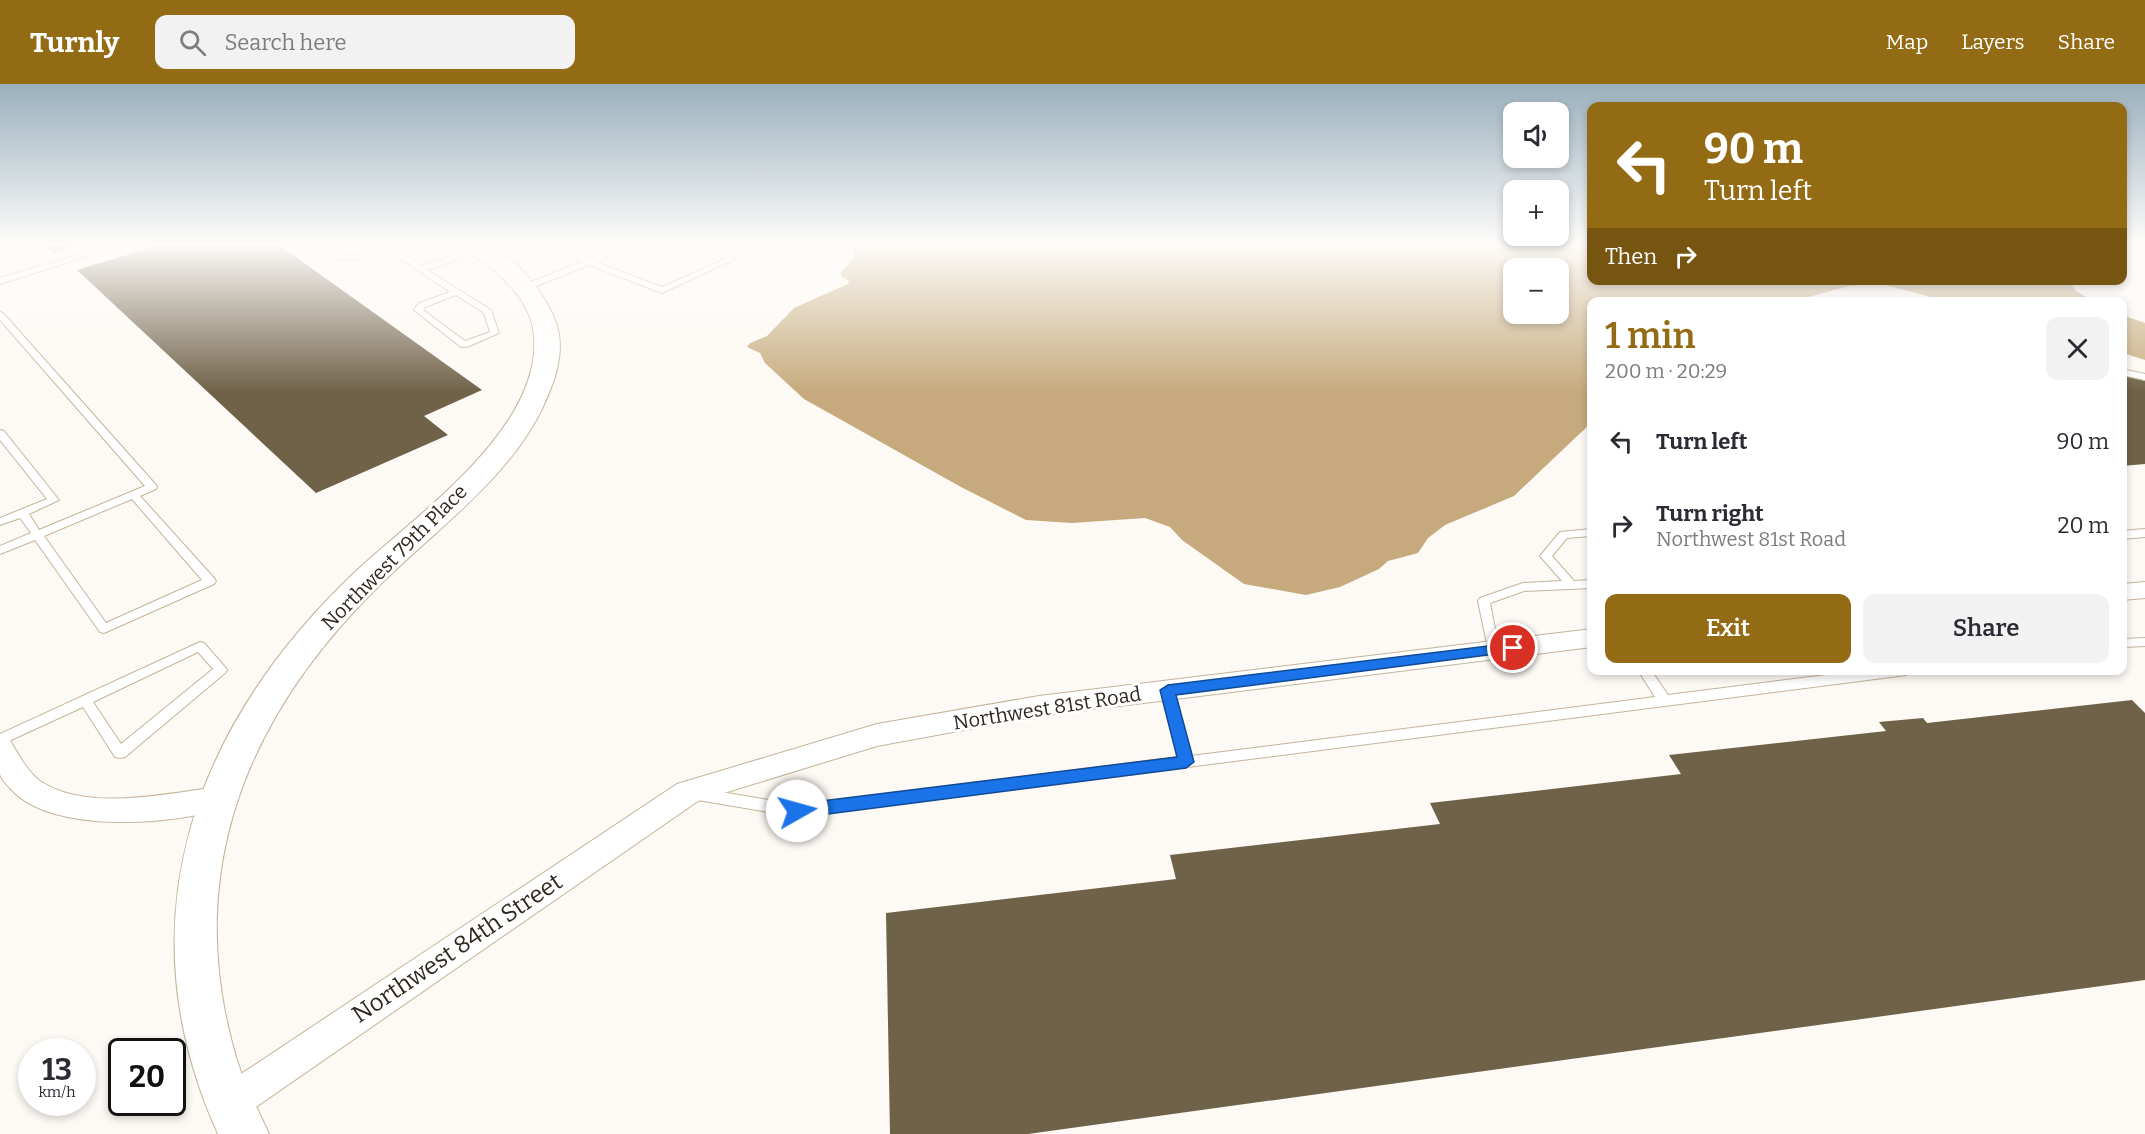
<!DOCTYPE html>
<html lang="en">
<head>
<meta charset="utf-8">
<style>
	:root { --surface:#fff; --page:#f2f2f3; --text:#2b2b33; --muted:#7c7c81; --accent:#946b15 }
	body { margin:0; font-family:Bitter,serif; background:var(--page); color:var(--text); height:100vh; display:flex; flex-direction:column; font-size:22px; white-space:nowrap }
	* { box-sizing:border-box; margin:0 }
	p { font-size:20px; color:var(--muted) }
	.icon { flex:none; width:33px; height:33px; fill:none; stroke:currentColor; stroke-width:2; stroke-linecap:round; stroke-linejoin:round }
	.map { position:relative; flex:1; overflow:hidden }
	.sheet { position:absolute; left:1587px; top:213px; width:540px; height:378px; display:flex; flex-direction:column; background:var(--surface); border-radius:12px; box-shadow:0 3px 9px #0003 }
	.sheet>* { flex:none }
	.guide { position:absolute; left:1587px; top:18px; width:540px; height:183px; border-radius:12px; box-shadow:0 3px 9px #0003; background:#946b15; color:#fff; overflow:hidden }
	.controls { position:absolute; left:1503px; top:18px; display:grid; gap:12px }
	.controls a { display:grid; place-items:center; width:66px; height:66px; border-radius:12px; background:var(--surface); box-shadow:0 3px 9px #0003; font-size:30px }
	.speed { position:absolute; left:18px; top:954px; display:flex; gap:12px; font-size:30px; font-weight:700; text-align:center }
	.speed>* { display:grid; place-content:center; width:78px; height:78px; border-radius:50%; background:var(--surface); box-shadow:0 3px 9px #0003; line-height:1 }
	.speed small { font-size:15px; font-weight:400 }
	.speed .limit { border:3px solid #111; border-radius:9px; background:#fff; color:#111 }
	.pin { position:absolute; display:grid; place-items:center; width:51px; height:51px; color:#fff; margin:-26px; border:3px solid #fff; border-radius:50%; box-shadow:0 2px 6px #0007 }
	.me { position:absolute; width:66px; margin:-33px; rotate:83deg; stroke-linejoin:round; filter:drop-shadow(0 0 4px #0008) }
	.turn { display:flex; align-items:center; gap:21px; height:126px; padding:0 18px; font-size:27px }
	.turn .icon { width:78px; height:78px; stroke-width:2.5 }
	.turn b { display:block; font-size:42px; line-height:51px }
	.then { display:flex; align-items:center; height:57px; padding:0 18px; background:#0003; gap:12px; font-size:22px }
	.round { display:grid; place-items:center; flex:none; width:63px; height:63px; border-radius:12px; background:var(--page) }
	.summary { display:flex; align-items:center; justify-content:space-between; height:102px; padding:0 18px }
	h1 { font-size:36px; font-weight:600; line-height:45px; color:var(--accent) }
	.button { display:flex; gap:12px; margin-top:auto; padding:12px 18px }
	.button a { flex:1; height:69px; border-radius:12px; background:var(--accent); color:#fff; font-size:24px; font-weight:600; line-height:69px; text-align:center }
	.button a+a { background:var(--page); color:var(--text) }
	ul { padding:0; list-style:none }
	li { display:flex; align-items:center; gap:18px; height:84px; padding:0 18px }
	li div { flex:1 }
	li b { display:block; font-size:22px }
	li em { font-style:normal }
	header { display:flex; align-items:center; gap:36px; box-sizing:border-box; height:84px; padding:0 30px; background:var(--accent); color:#fff }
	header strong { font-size:28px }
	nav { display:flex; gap:33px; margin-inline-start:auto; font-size:21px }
	.search { width:420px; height:54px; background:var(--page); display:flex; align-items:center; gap:15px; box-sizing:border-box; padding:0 21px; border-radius:12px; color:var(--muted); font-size:22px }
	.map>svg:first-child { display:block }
	.water { fill:#c6aa7d; fill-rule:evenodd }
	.building { fill:#706249 }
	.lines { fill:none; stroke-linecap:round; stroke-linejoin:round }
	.lane-casing { stroke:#c4b499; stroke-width:2 }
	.street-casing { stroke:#c4b499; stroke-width:2 }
	.secondary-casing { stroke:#c4b499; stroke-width:2 }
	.lane { fill:#fff; fill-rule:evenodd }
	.street { fill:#fff; fill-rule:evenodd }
	.secondary { fill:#fff; fill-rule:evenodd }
	.route { fill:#1a73e8; stroke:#114b97; stroke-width:1.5 }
	.labels { text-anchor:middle; stroke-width:6; stroke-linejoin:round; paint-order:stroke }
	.street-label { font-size:20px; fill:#2f281e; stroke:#fff }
	.near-street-label { font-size:24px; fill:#2f281e; stroke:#fff }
</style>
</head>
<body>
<header>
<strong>Turnly</strong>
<div class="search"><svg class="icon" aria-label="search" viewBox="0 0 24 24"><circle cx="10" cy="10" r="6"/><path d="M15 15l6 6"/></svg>Search here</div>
<nav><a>Map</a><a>Layers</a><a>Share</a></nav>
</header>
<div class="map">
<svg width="2145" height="1050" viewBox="0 0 2145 1050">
	<rect width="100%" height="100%" fill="#fdf9f4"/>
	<path class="water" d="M 853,161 L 1591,161 L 1592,196 L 2077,196 L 2072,201 L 2076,207 L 2093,217 L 1946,217 L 1878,199 L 1849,202 L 1793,217 L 1592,218 L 1591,339 L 1514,412 L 1445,441 L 1428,454 L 1418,469 L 1388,477 L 1379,485 L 1340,503 L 1306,511 L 1244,500 L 1182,456 L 1170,443 L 1145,434 L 1072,439 L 1026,436 L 961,403 L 804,315 L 765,279 L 760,269 L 747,263 L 750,259 L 767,252 L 794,224 L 848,200 L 849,197 L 841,192 L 841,188 C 850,177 857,176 853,161 ZM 1514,184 L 1558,184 L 1558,230 L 1514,230 Z
		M 2122,231 L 2145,239 L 2145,276 L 2123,269 Z"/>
	<path class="building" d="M 45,161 L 78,161 L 53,169 Z
		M 160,161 L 279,161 L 482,306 L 424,332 L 448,351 L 316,409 L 77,186 Z
		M 2122,291 L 2145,297 L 2145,380 L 2122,382 Z
		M 2132,616 L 2145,629 L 2145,896 L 1028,1050 L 890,1050 L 886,829 L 1176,795 L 1170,771 L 1440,740 L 1430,719 L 1681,690 L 1669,671 L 1886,647 L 1879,638 L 1923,634 L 1927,639 Z"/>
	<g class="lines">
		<defs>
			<path id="lane" d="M 112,161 L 123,161 L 0,200 L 0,194 Z
				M 315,161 C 326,160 332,168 343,171 C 356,175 370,167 382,163 L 381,161 L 392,161 L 422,182 L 475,163 L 481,163 L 481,167 L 427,186 L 491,226 L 499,249 L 467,263 L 461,263 L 414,226 L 419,219 L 450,208 L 388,166 C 359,177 340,184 315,161 ZM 456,211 L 484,229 L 490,248 L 465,257 L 423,226 L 425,223 Z
				M 553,161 L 562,161 L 589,175 L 627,161 L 637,161 L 636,163 L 596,178 L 662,203 L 725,175 L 699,161 L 709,161 L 735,175 L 662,209 L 589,181 L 529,205 L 523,205 L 523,201 L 582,178 Z
				M 0,228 L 3,229 L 156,401 L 157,403 L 156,405 L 140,412 L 214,494 L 216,497 L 214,500 L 104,549 L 100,548 L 35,456 L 0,470 L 0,462 L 31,449 L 20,434 L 0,441 L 0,434 L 47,415 L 0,356 L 0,346 L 4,347 L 59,416 L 29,430 L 39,446 L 145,402 L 0,236 ZM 132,415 L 202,496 L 106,539 L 44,452 Z
				M 2122,285 L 2145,290 L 2145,296 L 2122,291 Z
				M 1592,445 L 1592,452 L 1567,454 L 1552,472 L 1574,497 L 1592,496 L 1592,504 L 1524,507 L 1490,519 L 1499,566 L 1497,569 L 1489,569 L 1478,517 L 1480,514 L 1523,499 L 1562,497 L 1540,472 L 1560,448 Z
				M 2145,445 L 2145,453 L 2122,455 L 2122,447 Z
				M 2145,554 L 2145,562 L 2122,563 L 2122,555 Z
				M 200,558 L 204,559 L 225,583 L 227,586 L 225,589 L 125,673 L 120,674 L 115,673 L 83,623 L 0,661 L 0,650 ZM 198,568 L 213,585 L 121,660 L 93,618 Z
				M 1638,586 L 1651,586 L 1668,611 L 1866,586 L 1912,586 L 1906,591 L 797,733 L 698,716 L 693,714 L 691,710 L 693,706 L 698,704 L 797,721 L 1178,673 L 1162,606 L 1163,603 L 1173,603 L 1174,606 L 1191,672 L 1655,613 Z"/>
			<path id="street" d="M 2145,498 L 2145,514 L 2122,516 L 2122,500 Z
				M 1592,545 L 1592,563 L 1039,632 L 877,662 L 698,717 L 240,1034 L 227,1040 L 214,1034 L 208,1021 L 214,1008 L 677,700 L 877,640 L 1039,612 Z
				M 0,653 L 10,656 C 18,670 27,687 40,697 C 86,728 165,710 217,703 L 228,707 L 232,715 L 228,723 C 175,741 51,751 11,705 C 7,701 1,695 0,690 C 0,679 0,664 0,653 Z"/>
			<path id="secondary" d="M 461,161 C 468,161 480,159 487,161 C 518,173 554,219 559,251 C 563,276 553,301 543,323 C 509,394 439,443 384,497 C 248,628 180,788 237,976 C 245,1002 258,1025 269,1050 L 218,1050 C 122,838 193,642 355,488 C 415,432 542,345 534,252 C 532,222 509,198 486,180 C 477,174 467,170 461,161 Z"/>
		</defs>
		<use href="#lane" class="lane-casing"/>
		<use href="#street" class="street-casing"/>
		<use href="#secondary" class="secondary-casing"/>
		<use href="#lane" class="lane"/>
		<use href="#street" class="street"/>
		<use href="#secondary" class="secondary"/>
	</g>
	<linearGradient id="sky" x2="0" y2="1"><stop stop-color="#9ab0bd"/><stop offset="0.52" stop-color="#fefcfa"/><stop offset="1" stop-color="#fefcfa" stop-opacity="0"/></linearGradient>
	<rect width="2145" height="308" fill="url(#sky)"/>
	<path class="route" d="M 1513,559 L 1518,560 L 1518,567 L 1176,611 L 1194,678 L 1186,684 L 797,734 L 791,732 L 789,727 L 791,722 L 797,720 L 1177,673 L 1160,606 L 1168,601 Z"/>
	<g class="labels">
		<g class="street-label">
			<text transform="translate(394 473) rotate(-45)" y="7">Northwest 79th Place</text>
			<text transform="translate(1047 624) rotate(-9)" y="7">Northwest 81st Road</text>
		</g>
		<g class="near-street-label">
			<text transform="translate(457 864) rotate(-34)" y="8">Northwest 84th Street</text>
		</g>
	</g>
</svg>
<div class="controls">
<a><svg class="icon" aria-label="sound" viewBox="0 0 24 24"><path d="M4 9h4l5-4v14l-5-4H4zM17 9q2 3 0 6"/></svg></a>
<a>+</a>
<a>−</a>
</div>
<div class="speed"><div>13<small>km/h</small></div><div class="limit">20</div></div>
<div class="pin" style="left:1513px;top:564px;background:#d93025"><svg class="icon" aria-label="arrive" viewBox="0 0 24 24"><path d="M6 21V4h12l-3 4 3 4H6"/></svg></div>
<svg class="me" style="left:797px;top:727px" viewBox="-20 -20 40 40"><circle r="19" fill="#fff"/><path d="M0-13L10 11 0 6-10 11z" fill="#1a73e8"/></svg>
<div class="guide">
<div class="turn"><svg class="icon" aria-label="left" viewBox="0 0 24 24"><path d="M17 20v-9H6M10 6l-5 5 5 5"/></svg><div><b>90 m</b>Turn left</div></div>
<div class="then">Then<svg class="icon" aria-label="right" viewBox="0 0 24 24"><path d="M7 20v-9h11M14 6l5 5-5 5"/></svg></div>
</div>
<section class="sheet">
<div class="summary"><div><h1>1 min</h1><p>200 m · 20:29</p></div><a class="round"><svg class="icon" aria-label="close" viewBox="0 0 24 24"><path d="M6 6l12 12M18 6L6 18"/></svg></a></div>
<ul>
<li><svg class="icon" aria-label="left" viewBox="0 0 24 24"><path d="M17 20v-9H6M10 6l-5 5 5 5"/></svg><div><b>Turn left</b></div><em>90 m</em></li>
<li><svg class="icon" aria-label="right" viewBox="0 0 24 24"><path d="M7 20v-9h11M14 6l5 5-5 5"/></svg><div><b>Turn right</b><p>Northwest 81st Road</p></div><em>20 m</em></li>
</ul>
<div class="button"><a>Exit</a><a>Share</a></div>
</section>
</div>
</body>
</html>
